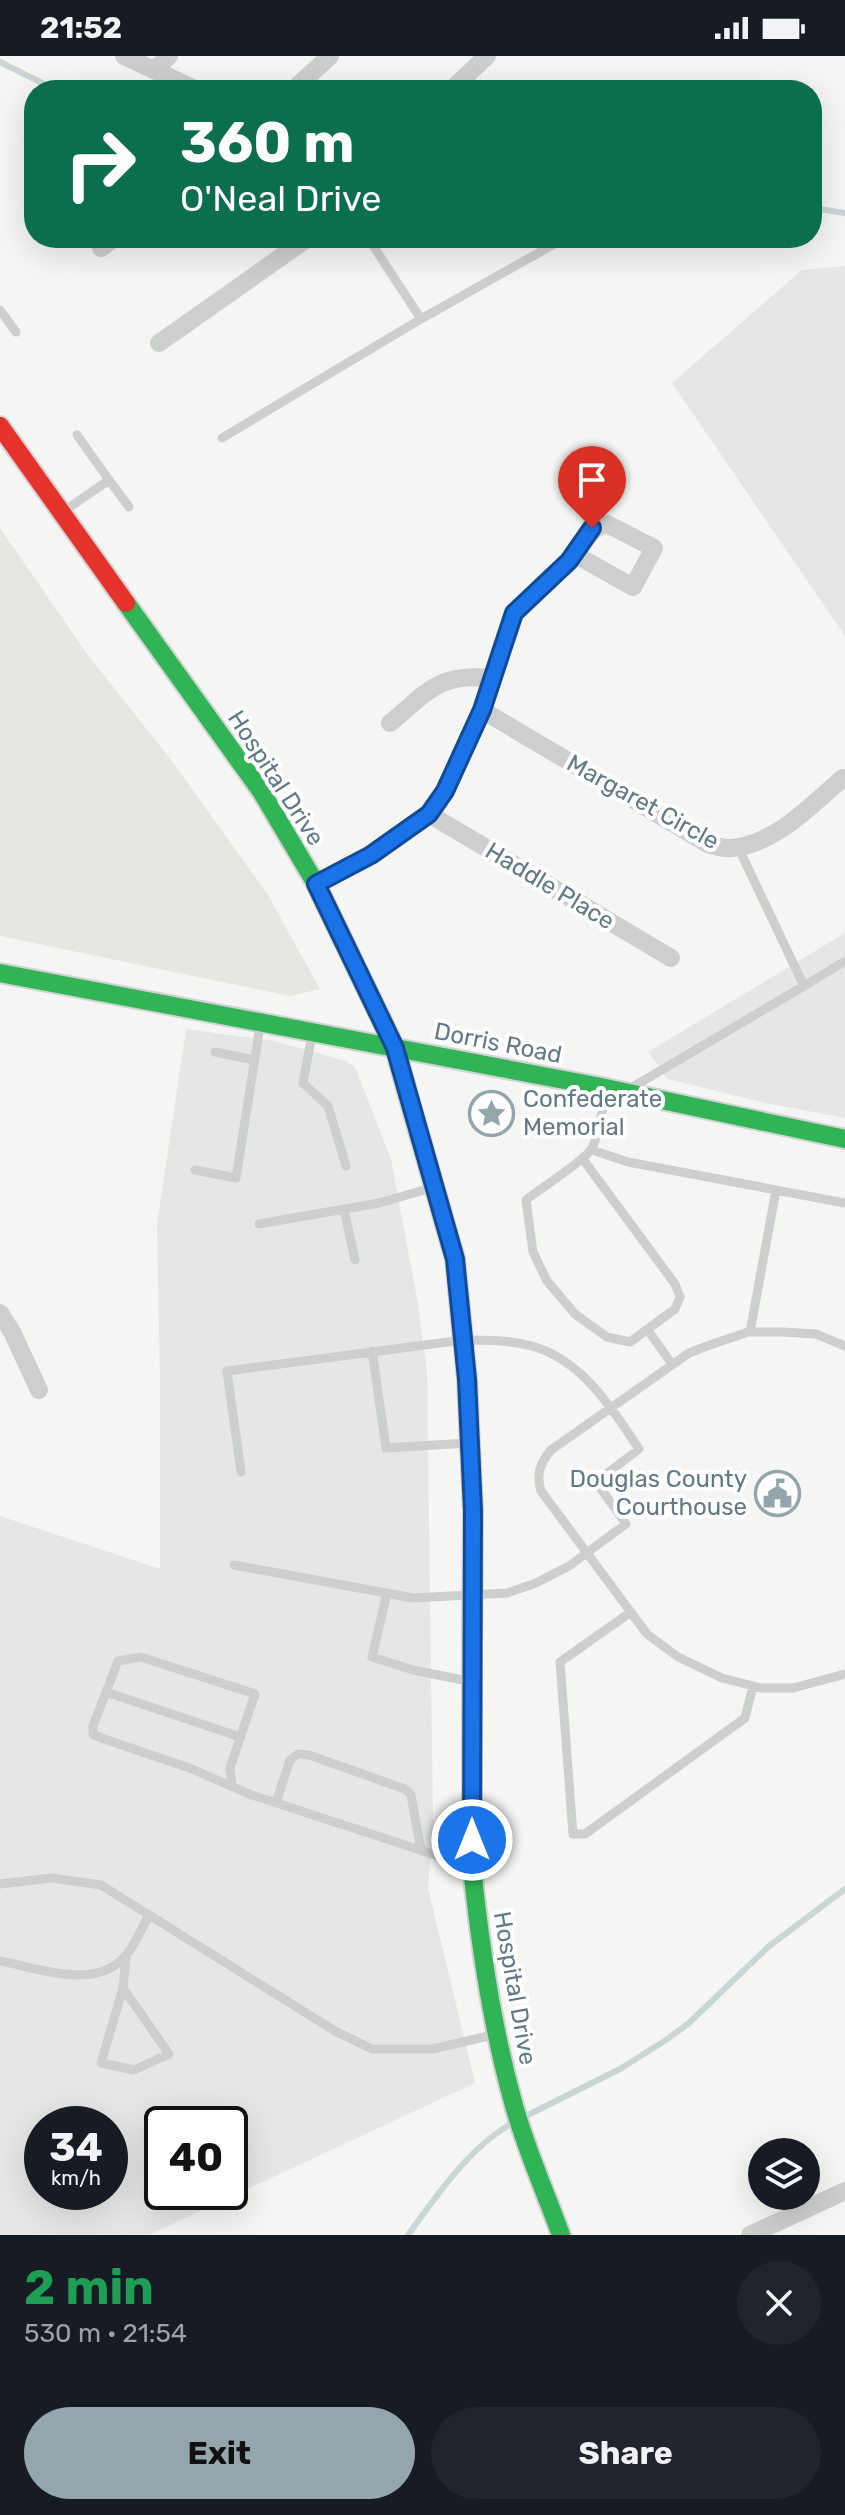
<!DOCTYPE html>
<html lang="en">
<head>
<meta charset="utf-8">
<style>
	:root { --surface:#171b24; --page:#20242c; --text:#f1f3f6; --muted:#9ea1a6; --accent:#95a5ac }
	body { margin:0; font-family:Rubik,sans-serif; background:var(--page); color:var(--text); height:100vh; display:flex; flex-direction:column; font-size:30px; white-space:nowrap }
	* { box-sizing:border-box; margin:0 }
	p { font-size:26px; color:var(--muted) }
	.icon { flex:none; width:44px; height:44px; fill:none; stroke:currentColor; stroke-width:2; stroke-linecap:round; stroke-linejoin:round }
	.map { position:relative; height:2179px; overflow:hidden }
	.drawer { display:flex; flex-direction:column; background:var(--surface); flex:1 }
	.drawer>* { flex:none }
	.top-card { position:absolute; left:24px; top:24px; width:798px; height:168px; border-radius:32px; box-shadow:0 8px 32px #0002; background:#0b6e4f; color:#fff; overflow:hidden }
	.buttons { position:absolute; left:748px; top:2082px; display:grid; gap:16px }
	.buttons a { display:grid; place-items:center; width:72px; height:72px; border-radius:50%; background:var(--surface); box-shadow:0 8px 32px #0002; font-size:40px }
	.speed { position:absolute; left:24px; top:2050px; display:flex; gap:16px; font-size:40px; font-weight:700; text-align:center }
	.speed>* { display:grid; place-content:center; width:104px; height:104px; border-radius:50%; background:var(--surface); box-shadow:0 8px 32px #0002; line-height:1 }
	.speed small { font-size:20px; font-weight:400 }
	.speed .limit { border:4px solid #111; border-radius:12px; background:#fff; color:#111 }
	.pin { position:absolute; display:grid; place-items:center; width:68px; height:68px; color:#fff; margin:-82px -34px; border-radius:50% 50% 50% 0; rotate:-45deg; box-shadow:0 0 8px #0007 }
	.pin .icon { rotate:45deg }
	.me { position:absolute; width:88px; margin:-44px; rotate:0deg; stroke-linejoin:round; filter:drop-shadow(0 0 6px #0008) }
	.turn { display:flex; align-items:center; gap:28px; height:168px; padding:0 24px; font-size:36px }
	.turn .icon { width:104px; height:104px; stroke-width:2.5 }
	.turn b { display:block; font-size:56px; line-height:68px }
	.round { display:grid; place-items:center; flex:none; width:84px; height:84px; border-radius:42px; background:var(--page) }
	.head { display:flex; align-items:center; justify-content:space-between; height:136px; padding:0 24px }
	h1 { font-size:48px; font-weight:700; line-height:60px; color:#1e9e55 }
	.action { display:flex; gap:16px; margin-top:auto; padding:16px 24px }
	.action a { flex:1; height:92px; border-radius:48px; background:var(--accent); color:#111; font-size:32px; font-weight:700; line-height:92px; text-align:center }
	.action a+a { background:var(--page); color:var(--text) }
	.status { display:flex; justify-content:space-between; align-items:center; height:56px; padding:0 40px; background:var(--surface); direction:ltr }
	.status svg { height:22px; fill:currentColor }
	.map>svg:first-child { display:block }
	.built { fill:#e5e6e5; fill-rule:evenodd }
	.green { fill:#e5e8e1 }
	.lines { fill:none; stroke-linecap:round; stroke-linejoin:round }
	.stream { stroke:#cad6d6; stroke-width:6 }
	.fast-casing { stroke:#d1d3d3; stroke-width:22 }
	.slow-casing { stroke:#d1d3d3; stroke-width:22 }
	.jam-casing { stroke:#d1d3d3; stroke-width:22 }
	.lane { stroke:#cdcece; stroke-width:9 }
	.street { stroke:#cdcece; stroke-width:18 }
	.fast { stroke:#30b455; stroke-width:18 }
	.slow { stroke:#ff9f0a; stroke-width:18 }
	.jam { stroke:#e5322d; stroke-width:18 }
	.route-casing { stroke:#114b97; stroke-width:20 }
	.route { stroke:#1a73e8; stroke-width:14 }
	.labels { text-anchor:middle; stroke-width:8; stroke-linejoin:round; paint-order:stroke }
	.street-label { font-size:24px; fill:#627a86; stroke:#fff }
	.poi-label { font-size:24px; fill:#627a86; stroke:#fff; text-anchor:start }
</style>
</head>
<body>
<div class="status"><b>21:52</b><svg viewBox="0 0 49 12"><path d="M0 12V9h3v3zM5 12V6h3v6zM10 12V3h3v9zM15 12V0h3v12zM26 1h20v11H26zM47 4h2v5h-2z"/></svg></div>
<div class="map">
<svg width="845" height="2179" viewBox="0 0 845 2179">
	<rect width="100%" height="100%" fill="#f5f5f3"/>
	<path class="built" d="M 845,210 L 845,580 L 672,327 L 802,214 Z
		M 845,877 L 845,1062 L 761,1046 L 668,1023 L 648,996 Z
		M 186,973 L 274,985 L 346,1005 L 355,1011 L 391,1103 L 418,1248 L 427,1316 L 433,1766 L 428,1832 L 475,2027 L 149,2179 L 0,2179 L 0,1460 L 160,1513 L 160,1320 L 157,1169 ZM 42,2068 L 110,2068 L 110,2136 L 42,2136 ZM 162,2068 L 230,2068 L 230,2136 L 162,2136 Z"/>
	<path class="green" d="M 0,472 L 87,598 L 172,705 L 268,839 L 320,933 L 290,940 L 0,880 Z"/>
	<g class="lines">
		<path class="stream" d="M 0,6 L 56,34
			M 812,152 L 845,157
			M 524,2061 L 620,2013 L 666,1984 L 689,1967 L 768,1891 L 845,1833
			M 408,2179 C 439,2137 468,2092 514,2066"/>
		<defs>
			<path id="fast" d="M 126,547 L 261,735 L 316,828 L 395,992 L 409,1043
				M 0,917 L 596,1030 L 845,1083
				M 472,1579 L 472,1811 C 480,1890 492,1970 513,2046 C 525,2091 545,2135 561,2179"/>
			<path id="slow" d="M 409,1043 L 455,1203 L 467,1323 L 473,1455 L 472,1579"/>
			<path id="jam" d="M 0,370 L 126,547"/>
		</defs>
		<use href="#fast" class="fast-casing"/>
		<use href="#slow" class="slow-casing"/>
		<use href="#jam" class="jam-casing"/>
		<path class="lane" d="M 368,182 L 421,263
			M 0,254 L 16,276
			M 222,382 L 421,263 L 556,187
			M 109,424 L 129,451
			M 64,455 L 109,424 L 77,379
			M 804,930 L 845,905
			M 312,979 L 303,1027 L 328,1050 L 346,1110
			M 215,996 L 255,1004
			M 631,1032 L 804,930 L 738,791
			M 592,1094 L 628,1106 L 845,1147
			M 582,1102 L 675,1228 L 680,1241 L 675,1253 L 630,1286 L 607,1281 L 575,1258 L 547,1225 L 533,1196 L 526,1144 C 538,1134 587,1103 592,1092 C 600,1077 602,1053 606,1035
			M 195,1114 L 236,1122 L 260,970
			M 344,1153 L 355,1204
			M 259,1168 L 379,1147 L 431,1132
			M 647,1273 L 672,1308
			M 750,1276 L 776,1134
			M 845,1290 L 816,1278 L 783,1276 L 748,1276 L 707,1290 L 689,1297 L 551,1394 C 540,1407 536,1419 541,1435 L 647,1578 L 678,1601 L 722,1622 L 761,1632 L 793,1632 L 845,1618
			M 372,1295 L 386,1392 L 468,1387
			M 234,1509 L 413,1542 L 507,1537 L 536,1527 L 569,1510 L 626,1468 L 596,1426 L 639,1393 C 612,1352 582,1304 532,1290 C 510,1284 486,1284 463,1284 L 227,1315 L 241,1416
			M 387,1537 L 372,1601 L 413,1614 L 468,1625
			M 631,1556 L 560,1606 L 573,1778 L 585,1778 L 745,1662 L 753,1630
			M 106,1636 L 240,1681
			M 232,1730 L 230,1712 L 255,1638 L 141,1601 L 118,1605 L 93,1670 L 93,1679 L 192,1713 L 249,1738 L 469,1810
			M 276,1747 L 290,1704 L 298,1698 L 309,1699 L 405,1733 L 411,1739 L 421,1795
			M 0,1828 L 52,1822 L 101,1829 L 335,1975 L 372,1993 L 433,1993 L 492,1979
			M 0,1905 C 38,1912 98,1936 127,1898 C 136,1887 142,1872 149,1859
			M 123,1932 L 101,2007 L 134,2014 L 169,1998 L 123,1932 L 126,1900"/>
		<path class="street" d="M 124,0 L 197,34
			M 154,14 L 169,0
			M 293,34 L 330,0
			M 451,34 L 487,0
			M 101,192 L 114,182
			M 159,287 L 308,182
			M 482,654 L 708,788 C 716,790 724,793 732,792 C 776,788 811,749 843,722
			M 390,667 C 428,636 437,617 491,622
			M 429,758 L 671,902
			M 316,828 L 371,799 L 429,758 L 445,735 L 482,654 L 514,557 L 569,505 C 582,487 587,474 607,468 L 654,492 L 633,531 L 574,498
			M 0,1257 L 12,1276 L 39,1334
			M 750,2179 L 845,2135"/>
		<use href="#fast" class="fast"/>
		<use href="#slow" class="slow"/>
		<use href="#jam" class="jam"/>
	</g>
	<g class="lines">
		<defs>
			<path id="route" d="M 472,1784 L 473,1455 L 467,1323 L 455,1203 L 395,992 L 316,828 L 371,799 L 429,758 L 445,735 L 482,654 L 514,557 L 569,505 L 592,472"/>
		</defs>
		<use href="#route" class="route-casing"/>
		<use href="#route" class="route"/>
	</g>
	<defs>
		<symbol id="sight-ring" viewBox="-11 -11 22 22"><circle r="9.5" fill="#fff" stroke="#95a5ac" stroke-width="1.5"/><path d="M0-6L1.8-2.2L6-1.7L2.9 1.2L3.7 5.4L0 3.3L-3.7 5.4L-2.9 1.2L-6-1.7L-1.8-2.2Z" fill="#95a5ac"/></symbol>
		<symbol id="civic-ring" viewBox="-11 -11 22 22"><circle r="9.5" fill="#fff" stroke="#95a5ac" stroke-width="1.5"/><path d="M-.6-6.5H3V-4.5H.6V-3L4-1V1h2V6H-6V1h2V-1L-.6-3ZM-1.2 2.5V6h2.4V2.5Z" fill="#95a5ac"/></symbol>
	</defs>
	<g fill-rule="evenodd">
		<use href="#sight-ring" x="466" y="1032" width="51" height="51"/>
		<use href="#civic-ring" x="752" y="1412" width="51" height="51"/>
	</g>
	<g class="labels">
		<g class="street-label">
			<text transform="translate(276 722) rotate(57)" y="8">Hospital Drive</text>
			<text transform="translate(643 746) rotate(29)" y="8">Margaret Circle</text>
			<text transform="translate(550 830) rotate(31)" y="8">Haddle Place</text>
			<text transform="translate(498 987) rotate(11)" y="8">Dorris Road</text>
			<text transform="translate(515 1932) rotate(80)" y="8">Hospital Drive</text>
		</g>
		<g class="poi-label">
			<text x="523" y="1051">Confederate<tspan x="523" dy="28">Memorial</tspan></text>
			<text x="747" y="1431" text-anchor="end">Douglas County<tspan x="747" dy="28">Courthouse</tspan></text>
		</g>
	</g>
</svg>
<div class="buttons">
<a><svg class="icon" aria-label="layers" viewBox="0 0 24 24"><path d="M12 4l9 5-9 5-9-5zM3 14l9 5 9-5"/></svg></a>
</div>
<div class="speed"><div>34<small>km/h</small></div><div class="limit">40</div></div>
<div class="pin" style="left:592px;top:472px;background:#d93025"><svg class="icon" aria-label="arrive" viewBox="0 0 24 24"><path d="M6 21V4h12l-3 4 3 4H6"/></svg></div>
<svg class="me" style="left:472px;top:1784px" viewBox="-20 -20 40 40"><circle r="17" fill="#1a73e8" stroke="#fff" stroke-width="3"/><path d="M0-11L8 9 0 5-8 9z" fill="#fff"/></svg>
<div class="top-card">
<div class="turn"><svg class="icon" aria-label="right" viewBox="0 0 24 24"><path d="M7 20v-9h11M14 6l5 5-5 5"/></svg><div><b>360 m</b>O'Neal Drive</div></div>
</div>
</div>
<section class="drawer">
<div class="head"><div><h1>2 min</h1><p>530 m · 21:54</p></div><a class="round"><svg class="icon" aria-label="close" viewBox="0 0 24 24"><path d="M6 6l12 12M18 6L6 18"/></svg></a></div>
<div class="action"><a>Exit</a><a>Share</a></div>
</section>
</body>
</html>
